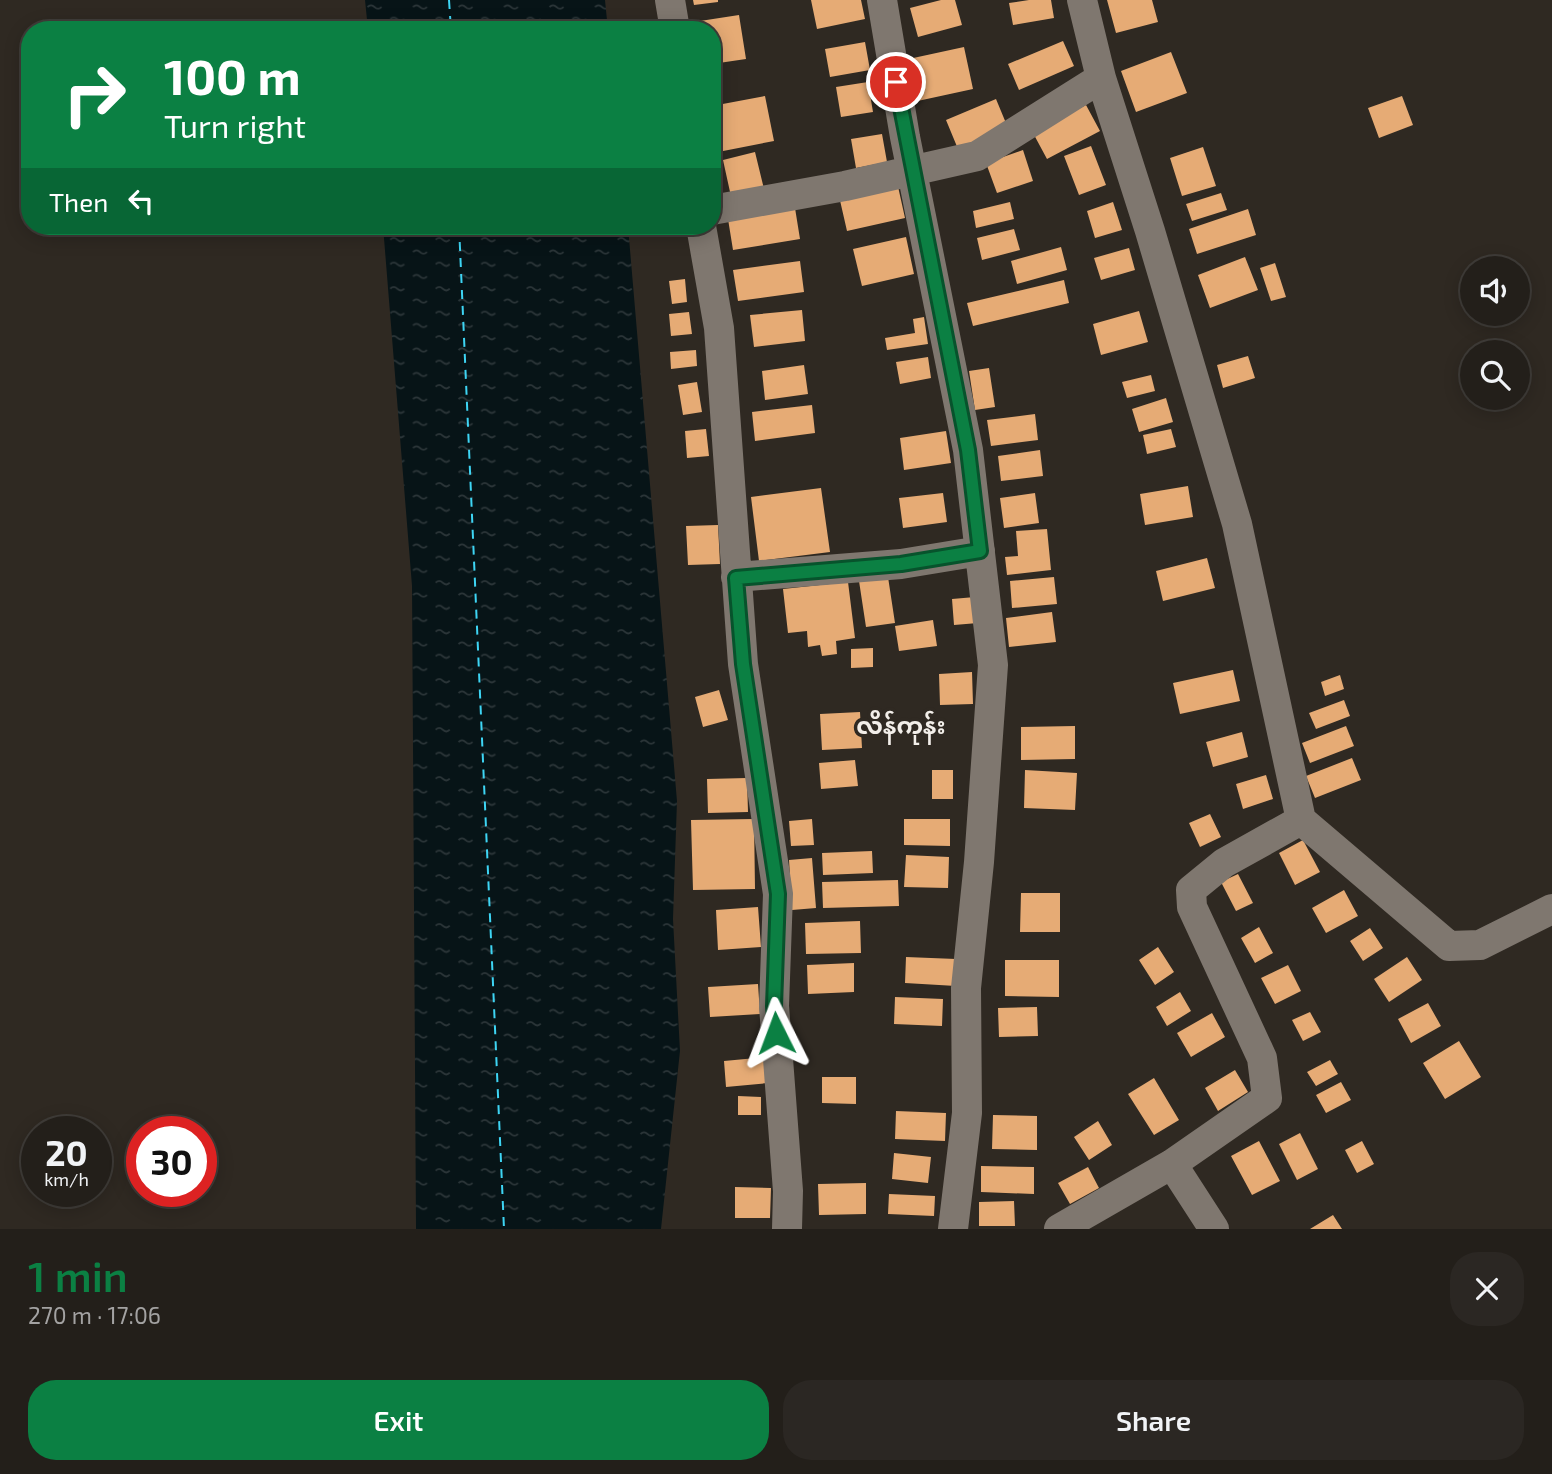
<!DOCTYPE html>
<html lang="en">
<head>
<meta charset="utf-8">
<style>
	:root { --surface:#231f1a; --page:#2b2723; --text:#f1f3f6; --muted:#a3a2a2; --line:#403d39; --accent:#0b8043 }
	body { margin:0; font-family:"Exo 2","Noto Sans Myanmar",sans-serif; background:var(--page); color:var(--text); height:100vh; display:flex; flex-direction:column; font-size:26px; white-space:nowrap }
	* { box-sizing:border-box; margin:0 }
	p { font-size:23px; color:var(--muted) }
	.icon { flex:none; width:38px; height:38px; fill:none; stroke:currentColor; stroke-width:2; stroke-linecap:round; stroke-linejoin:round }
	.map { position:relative; height:1229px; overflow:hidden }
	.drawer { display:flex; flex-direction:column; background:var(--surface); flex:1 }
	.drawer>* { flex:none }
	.guide { position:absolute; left:21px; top:21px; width:700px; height:214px; border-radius:28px; box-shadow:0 4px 18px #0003,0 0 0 2px var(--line); background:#0b8043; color:#fff; overflow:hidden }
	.tools { position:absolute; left:1460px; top:256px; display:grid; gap:14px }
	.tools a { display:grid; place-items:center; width:70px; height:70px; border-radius:50%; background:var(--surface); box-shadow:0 4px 18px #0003,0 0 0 2px var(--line); font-size:35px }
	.speed { position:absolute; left:21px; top:1116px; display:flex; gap:14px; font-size:35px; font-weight:700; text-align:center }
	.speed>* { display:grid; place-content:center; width:91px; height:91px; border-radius:50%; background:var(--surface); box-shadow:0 4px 18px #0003,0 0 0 2px var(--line); line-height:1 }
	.speed small { font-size:18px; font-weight:400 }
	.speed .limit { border:10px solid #d22; background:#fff; color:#111 }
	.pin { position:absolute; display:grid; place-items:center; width:60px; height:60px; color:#fff; margin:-30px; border:4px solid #fff; border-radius:50%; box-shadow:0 2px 7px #0007 }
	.me { position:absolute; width:77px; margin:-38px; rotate:357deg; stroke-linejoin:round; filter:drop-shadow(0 0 5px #0008) }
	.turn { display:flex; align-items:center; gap:24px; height:147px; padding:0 28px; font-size:32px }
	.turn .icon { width:91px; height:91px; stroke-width:2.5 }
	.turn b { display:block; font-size:49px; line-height:60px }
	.then { display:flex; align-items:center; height:66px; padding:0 28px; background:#0003; gap:14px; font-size:26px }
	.round { display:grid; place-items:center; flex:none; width:74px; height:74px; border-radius:28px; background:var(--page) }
	.overview { display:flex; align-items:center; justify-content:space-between; height:119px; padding:0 28px }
	h1 { font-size:42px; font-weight:600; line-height:52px; color:var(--accent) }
	.primary-button { display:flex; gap:14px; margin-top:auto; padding:14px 28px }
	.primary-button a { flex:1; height:80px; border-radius:28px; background:var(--accent); color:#fff; font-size:28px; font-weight:600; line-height:80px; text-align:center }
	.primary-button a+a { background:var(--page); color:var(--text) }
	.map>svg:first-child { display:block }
	.water { fill:url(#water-ripples) }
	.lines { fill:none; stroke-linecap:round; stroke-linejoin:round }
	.ferry { stroke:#3ed5f4; stroke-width:2; stroke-dasharray:9 7; stroke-linecap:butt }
	.building { fill:#e6ab75 }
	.minor { stroke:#7f776f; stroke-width:30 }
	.route-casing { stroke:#07532c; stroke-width:18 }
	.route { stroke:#0b8043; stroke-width:12 }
	.labels { text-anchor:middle; stroke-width:7; stroke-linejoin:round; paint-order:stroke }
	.quarter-label { font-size:24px; font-weight:bold; fill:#f2eee9; stroke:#2f2922 }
</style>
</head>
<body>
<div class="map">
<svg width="1552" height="1229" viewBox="0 0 1552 1229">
	<defs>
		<pattern id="water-ripples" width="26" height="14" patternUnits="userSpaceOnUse" patternTransform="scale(1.75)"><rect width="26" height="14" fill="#071417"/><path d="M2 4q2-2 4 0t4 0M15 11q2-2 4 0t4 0" fill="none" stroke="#2c3639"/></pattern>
	</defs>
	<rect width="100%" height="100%" fill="#2f2922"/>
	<path class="water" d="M 365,0 L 605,0 L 608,30 L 368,30 Z
		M 383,226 L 628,226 L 677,801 L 673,919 L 680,1051 L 661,1229 L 416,1229 L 412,586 Z"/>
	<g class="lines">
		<path class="ferry" d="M 449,0 L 451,30
			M 459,226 L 504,1229"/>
	</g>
	<path class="building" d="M 693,0 L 718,0 L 718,2 L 694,5 Z
		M 811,0 L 861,0 L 865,19 L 817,29 Z
		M 941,0 L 955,0 L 962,25 L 918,37 L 910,8 Z
		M 1029,0 L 1051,0 L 1054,18 L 1013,25 L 1009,3 Z
		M 1107,0 L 1152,0 L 1158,22 L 1116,33 Z
		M 739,15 L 746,59 L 712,64 L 712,30 L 688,30 L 687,23 Z
		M 1063,41 L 1074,66 L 1019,90 L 1008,64 Z
		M 865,42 L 870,70 L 830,77 L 825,49 Z
		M 964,47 L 973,89 L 913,102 L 904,60 Z
		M 1171,52 L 1187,93 L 1136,112 L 1121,71 Z
		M 868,82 L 873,112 L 841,117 L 836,87 Z
		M 765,96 L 774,141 L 713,153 L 712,106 Z
		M 1402,96 L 1413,125 L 1379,138 L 1368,108 Z
		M 996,99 L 1008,128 L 958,149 L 946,120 Z
		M 1086,105 L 1100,131 L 1047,159 L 1033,133 Z
		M 882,134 L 887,162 L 856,168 L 851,139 Z
		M 1091,146 L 1106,185 L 1079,195 L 1064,156 Z
		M 1203,147 L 1216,186 L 1182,196 L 1170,158 Z
		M 1023,150 L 1033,181 L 997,193 L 986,163 Z
		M 755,152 L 765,193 L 732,201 L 723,160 Z
		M 897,182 L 905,218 L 847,231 L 839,196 Z
		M 1221,193 L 1227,210 L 1192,221 L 1186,204 Z
		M 1010,202 L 1014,219 L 976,228 L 973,211 Z
		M 1113,202 L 1122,230 L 1095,238 L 1087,211 Z
		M 795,208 L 800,239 L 733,250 L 728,219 Z
		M 1248,209 L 1256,235 L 1197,254 L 1189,229 Z
		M 1014,229 L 1020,250 L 982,260 L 977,238 Z
		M 906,237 L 914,274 L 862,286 L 853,249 Z
		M 1061,247 L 1067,270 L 1017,284 L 1011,261 Z
		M 1129,248 L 1135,270 L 1101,280 L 1094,258 Z
		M 1245,257 L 1258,290 L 1210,308 L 1198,275 Z
		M 800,261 L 804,292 L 738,301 L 733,270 Z
		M 1275,263 L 1286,297 L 1271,301 L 1260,268 Z
		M 685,279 L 687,302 L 672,304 L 669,281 Z
		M 1064,280 L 1069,303 L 973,326 L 967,303 Z
		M 802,310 L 805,341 L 754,347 L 750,315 Z
		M 1139,311 L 1148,342 L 1101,355 L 1093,324 Z
		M 689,312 L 692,334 L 671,336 L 669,314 Z
		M 924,317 L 928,344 L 887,350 L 885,338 L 915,333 L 913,319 Z
		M 696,350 L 697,366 L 671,369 L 670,352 Z
		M 1248,356 L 1255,378 L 1223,388 L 1217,365 Z
		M 928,357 L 931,378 L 900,384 L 896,362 Z
		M 804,365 L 808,394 L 765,400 L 762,371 Z
		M 989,368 L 995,407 L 975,410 L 969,371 Z
		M 1151,375 L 1155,391 L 1127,398 L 1122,382 Z
		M 697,382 L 702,412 L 683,415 L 678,385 Z
		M 1166,398 L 1173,422 L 1139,432 L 1132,409 Z
		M 812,405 L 815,433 L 755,441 L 752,412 Z
		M 1035,414 L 1038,440 L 991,446 L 987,420 Z
		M 706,429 L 709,456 L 687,458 L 685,431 Z
		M 1171,429 L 1176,447 L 1147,454 L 1143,435 Z
		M 946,431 L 951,463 L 904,470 L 900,438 Z
		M 1040,450 L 1043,476 L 1001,481 L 998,456 Z
		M 1188,486 L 1193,517 L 1145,525 L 1140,494 Z
		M 821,488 L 830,552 L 759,561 L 751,497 Z
		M 943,493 L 947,522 L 903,528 L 899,498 Z
		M 1035,493 L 1039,523 L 1004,528 L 1000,498 Z
		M 718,525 L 720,564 L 688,565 L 686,526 Z
		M 1047,529 L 1051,570 L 1007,575 L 1005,557 L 1018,556 L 1016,531 Z
		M 1207,558 L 1215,588 L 1163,601 L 1156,571 Z
		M 888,577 L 895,623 L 866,627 L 859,581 Z
		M 1054,577 L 1057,604 L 1012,608 L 1010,581 Z
		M 848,582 L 855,638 L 836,641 L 837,654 L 822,656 L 820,645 L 808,647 L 807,631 L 788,633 L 783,589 Z
		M 975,597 L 978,623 L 954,625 L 952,599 Z
		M 1052,612 L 1056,642 L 1009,647 L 1006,618 Z
		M 933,620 L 937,646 L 899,651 L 895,626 Z
		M 873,648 L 873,667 L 851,668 L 851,649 Z
		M 1233,670 L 1240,701 L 1180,714 L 1173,683 Z
		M 972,672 L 973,704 L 940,705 L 939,674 Z
		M 1340,675 L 1344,689 L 1325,696 L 1321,682 Z
		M 719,690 L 728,720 L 703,727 L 695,697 Z
		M 1344,700 L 1350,716 L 1316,729 L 1309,713 Z
		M 860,712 L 862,748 L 822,750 L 820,714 Z
		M 1075,726 L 1075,759 L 1021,760 L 1021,727 Z
		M 1346,726 L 1354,746 L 1310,763 L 1302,743 Z
		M 1242,732 L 1248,757 L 1213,767 L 1206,742 Z
		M 1352,758 L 1361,780 L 1315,798 L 1306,776 Z
		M 855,760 L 858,786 L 821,789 L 819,763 Z
		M 932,770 L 953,770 L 953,799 L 932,799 Z
		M 1025,770 L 1077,773 L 1075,810 L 1024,808 Z
		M 1266,775 L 1273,799 L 1243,809 L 1236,784 Z
		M 747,778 L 748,812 L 708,813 L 707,779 Z
		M 1210,814 L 1221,837 L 1200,847 L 1189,823 Z
		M 754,819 L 755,889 L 693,890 L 691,820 Z
		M 812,819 L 814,845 L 791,846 L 789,821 Z
		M 904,819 L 950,819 L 950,846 L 904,845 Z
		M 1303,840 L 1320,872 L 1295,885 L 1279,853 Z
		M 872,851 L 873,873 L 823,875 L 822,853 Z
		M 906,855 L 949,857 L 948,888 L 904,887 Z
		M 812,858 L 816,908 L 792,910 L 789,860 Z
		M 1238,874 L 1253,903 L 1236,911 L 1221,882 Z
		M 898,880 L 899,906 L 823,908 L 822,882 Z
		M 1344,890 L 1358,916 L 1326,933 L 1312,908 Z
		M 1021,893 L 1060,893 L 1060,932 L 1020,932 Z
		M 758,907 L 761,947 L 718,950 L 716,910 Z
		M 860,921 L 861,953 L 806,954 L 805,923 Z
		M 1259,927 L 1273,953 L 1255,963 L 1241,938 Z
		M 1370,928 L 1383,948 L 1363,961 L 1350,941 Z
		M 1158,947 L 1174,972 L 1155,985 L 1139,960 Z
		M 906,957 L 956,959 L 956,986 L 905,983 Z
		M 1407,957 L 1422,980 L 1389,1002 L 1374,979 Z
		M 1005,960 L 1059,960 L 1059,997 L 1005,996 Z
		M 854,963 L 854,992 L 808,994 L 807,965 Z
		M 1288,965 L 1301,991 L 1275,1004 L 1261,978 Z
		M 758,984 L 760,1014 L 710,1017 L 708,987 Z
		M 1180,992 L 1191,1011 L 1167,1026 L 1156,1007 Z
		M 895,997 L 943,999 L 942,1026 L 894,1024 Z
		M 1428,1003 L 1441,1026 L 1411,1043 L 1398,1019 Z
		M 1037,1007 L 1038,1036 L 999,1037 L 998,1008 Z
		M 1310,1012 L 1321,1032 L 1303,1041 L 1292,1020 Z
		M 1212,1013 L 1225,1037 L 1191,1057 L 1177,1033 Z
		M 1459,1041 L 1481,1077 L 1445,1099 L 1423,1063 Z
		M 766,1057 L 768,1083 L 726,1087 L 724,1061 Z
		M 1330,1060 L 1338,1074 L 1316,1086 L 1307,1072 Z
		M 1235,1070 L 1248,1092 L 1218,1111 L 1205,1088 Z
		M 822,1077 L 856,1077 L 856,1104 L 822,1103 Z
		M 1154,1078 L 1179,1120 L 1154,1135 L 1128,1094 Z
		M 1341,1082 L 1351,1100 L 1326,1113 L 1316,1095 Z
		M 738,1096 L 761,1097 L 761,1115 L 738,1115 Z
		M 896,1111 L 946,1113 L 945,1141 L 895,1139 Z
		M 993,1115 L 1037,1116 L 1037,1150 L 992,1149 Z
		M 1098,1121 L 1112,1145 L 1089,1160 L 1074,1137 Z
		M 1300,1133 L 1318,1169 L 1297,1180 L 1279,1144 Z
		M 1259,1141 L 1280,1181 L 1252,1195 L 1231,1156 Z
		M 1362,1141 L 1374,1164 L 1357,1173 L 1345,1150 Z
		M 894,1153 L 931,1157 L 928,1183 L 892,1179 Z
		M 981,1166 L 1034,1167 L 1034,1194 L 981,1192 Z
		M 1088,1167 L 1099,1188 L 1070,1204 L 1058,1183 Z
		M 866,1183 L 866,1214 L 819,1215 L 818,1184 Z
		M 735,1187 L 771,1188 L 770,1218 L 735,1218 Z
		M 889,1194 L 935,1196 L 934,1216 L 888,1214 Z
		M 1014,1201 L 1015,1226 L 979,1226 L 979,1202 Z
		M 1333,1215 L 1342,1229 L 1310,1229 Z"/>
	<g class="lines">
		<path class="minor" d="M 670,0 L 675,30
			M 882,0 L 905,137 L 968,450 L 993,665 L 979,862 L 966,988 L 967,1113 L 953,1229
			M 1082,0 L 1101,78 L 1150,231 L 1237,524 L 1301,820 L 1449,946 L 1480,945 L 1552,909
			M 712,210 L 845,186 L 977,156 L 1101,78
			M 701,226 L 719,328 L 743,664 L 778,894 L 774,1006 L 788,1191 L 787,1229
			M 736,577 L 901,564 L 980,551
			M 1172,1164 L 1214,1229
			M 1059,1229 L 1172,1164 L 1267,1098 L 1262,1058 L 1192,907 L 1191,890 L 1224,863 L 1301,820"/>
	</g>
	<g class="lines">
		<defs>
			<path id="route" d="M 776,1033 L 774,1006 L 778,894 L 743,664 L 736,578 L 901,564 L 980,551 L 968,450 L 896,82"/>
		</defs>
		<use href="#route" class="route-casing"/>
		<use href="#route" class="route"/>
	</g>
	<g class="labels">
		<g class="quarter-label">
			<text x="901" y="734">လိန်ကုန်း</text>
		</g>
	</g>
</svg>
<div class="tools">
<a><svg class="icon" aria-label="sound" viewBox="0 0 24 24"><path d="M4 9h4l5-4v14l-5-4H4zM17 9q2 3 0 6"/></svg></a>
<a><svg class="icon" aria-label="search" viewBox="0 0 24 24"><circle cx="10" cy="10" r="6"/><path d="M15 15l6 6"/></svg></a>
</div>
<div class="speed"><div>20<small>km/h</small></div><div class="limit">30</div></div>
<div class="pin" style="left:896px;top:82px;background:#d93025"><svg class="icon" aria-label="arrive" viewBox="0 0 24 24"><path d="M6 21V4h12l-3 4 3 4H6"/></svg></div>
<svg class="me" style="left:776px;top:1033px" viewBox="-20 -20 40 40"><path d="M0-17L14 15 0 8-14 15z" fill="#0b8043" stroke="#fff" stroke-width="4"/></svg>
<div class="guide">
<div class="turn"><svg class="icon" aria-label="right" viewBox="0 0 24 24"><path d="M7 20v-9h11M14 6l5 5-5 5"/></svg><div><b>100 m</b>Turn right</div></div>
<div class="then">Then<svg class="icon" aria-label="left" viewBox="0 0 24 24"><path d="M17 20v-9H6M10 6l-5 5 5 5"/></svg></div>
</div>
</div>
<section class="drawer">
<div class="overview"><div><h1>1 min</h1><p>270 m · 17:06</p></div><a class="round"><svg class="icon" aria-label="close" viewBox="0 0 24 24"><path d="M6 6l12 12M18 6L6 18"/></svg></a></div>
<div class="primary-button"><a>Exit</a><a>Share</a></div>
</section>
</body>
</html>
